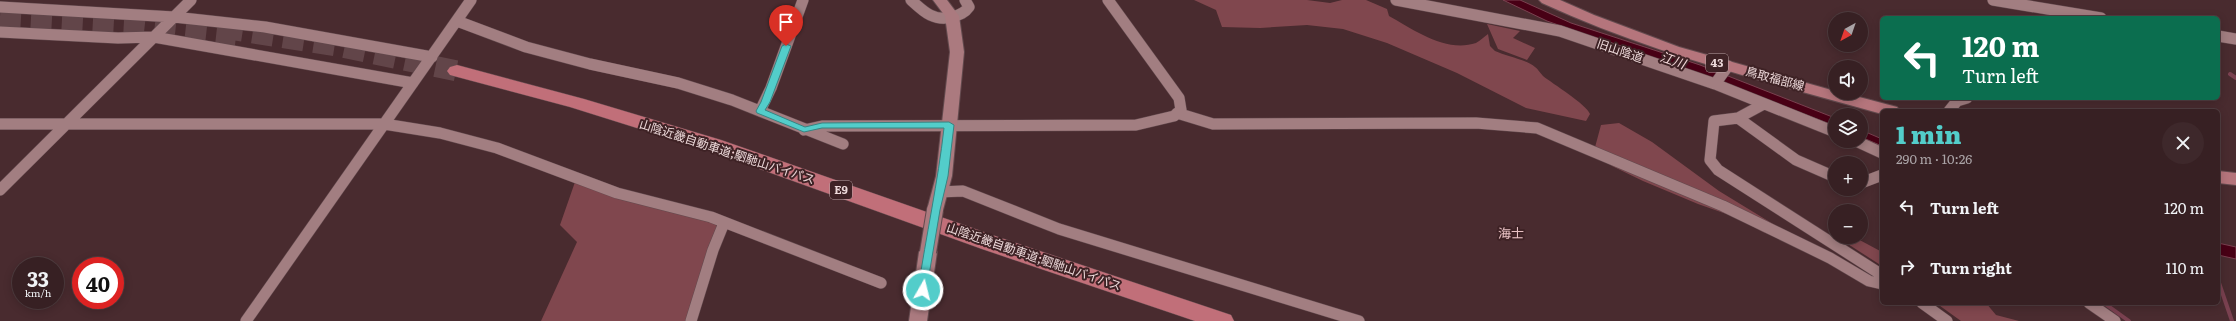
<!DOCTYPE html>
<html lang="en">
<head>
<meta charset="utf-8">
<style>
	:root { --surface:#372023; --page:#3e282b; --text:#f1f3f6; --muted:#aaa3a6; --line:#513e41; --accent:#53cdca }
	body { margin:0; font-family:Literata,"Noto Sans JP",serif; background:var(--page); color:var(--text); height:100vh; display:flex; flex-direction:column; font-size:15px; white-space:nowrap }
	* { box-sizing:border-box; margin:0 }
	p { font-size:13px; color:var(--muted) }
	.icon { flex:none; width:22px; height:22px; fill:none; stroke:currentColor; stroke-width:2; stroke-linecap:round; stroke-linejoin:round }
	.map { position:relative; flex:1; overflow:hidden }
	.sheet { position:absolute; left:1880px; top:109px; width:340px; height:196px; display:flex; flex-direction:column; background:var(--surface); border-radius:6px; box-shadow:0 2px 10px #0003,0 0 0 1px var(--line) }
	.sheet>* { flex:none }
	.hud { position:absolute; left:1880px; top:16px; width:340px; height:84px; border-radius:6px; box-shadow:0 2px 10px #0003,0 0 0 1px var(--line); background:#0b6e4f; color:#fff; overflow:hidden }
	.needle { width:26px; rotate:220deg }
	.fabs { position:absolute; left:1828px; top:12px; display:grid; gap:8px }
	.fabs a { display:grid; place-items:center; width:40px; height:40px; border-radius:50%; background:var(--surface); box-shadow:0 2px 10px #0003,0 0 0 1px var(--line); font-size:20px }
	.speed { position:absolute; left:12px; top:257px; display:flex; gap:8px; font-size:20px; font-weight:700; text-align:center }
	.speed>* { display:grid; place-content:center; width:52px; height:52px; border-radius:50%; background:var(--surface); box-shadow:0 2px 10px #0003,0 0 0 1px var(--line); line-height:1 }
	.speed small { font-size:10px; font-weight:400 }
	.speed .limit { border:6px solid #d22; background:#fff; color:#111 }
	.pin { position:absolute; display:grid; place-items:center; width:34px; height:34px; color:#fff; margin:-41px -17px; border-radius:50% 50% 50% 0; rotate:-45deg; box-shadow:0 0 4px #0007 }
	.pin .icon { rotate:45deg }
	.me { position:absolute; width:44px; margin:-22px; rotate:8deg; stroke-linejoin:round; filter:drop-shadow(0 0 3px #0008) }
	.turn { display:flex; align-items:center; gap:14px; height:84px; padding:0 16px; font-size:18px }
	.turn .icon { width:52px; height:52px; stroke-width:2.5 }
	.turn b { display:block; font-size:28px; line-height:34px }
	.round { display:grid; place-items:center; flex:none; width:42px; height:42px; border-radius:21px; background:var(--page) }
	.summary { display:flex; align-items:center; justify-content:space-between; height:68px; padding:0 16px }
	h1 { font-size:24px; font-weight:800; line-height:30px; color:var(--accent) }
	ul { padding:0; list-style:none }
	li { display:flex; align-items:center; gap:12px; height:60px; padding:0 16px }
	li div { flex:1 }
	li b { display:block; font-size:15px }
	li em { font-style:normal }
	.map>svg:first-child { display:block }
	.green { fill:#80474e }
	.water { fill:#480015; stroke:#7a4150 }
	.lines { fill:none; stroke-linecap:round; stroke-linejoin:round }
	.stream { stroke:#7a4150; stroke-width:4 }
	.highway-tunnel { stroke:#624549; stroke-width:21; stroke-dasharray:21 10; stroke-linecap:butt }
	.street-casing { stroke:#634a4e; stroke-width:12 }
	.secondary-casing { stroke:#634a4e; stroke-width:2 }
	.primary-casing { stroke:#634a4e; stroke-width:2 }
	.highway-casing { stroke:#634a4e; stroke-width:1 }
	.street { stroke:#a27e81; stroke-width:11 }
	.secondary { fill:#ab7a7f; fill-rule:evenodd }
	.primary { fill:#b5757c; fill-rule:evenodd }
	.highway { fill:#c16f79; fill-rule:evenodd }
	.secondary-bridge-casing { stroke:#634a4e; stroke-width:18; stroke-linecap:butt }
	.secondary-bridge { stroke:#ab7a7f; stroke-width:16 }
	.route { fill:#53cdca; stroke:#368583 }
	.labels { text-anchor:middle; stroke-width:4; stroke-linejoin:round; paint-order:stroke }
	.shield { fill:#3e2225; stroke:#b8a2a4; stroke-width:1 }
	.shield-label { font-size:11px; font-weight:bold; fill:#edd9da }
	.street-label { font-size:12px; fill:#edd9da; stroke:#3e2225 }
	.water-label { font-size:13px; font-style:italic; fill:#f3d7d9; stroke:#3e2225 }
	.neighbourhood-label { font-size:13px; fill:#e8c1c4; stroke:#3e2225 }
</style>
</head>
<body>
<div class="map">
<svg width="2236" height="321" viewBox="0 0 2236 321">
	<rect width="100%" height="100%" fill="#492b2f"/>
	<path class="green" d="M 1194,0 L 1307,0 L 1330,3 L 1342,0 L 1366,0 L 1387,9 L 1389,16 C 1414,30 1446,53 1476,43 C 1480,41 1485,36 1488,34 L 1490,46 L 1495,51 C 1506,56 1527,60 1535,67 C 1538,69 1540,73 1543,76 C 1553,84 1586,104 1590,114 L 1586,121 L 1526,108 L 1457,73 L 1387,43 L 1343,29 L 1307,25 L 1260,28 L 1222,27 L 1216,10 Z
		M 1487,24 L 1520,31 L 1513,38 L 1535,48 L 1527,60 L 1498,49 Z
		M 1619,123 L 1652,142 L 1719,191 L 1791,235 L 1799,246 L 1763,232 L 1735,217 L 1698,204 L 1643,181 L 1612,166 L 1594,151 L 1601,125 Z
		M 575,182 L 711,221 L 718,227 L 687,321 L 541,321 L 577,242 L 560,225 Z
		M 1837,237 L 1854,237 L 1882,252 L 1882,266 Z
		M 1936,303 L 1986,303 L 1996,315 L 2019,321 L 1961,321 Z"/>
	<path class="water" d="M 1503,0 L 1520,0 L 1571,23 L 1700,65 L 1835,118 L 1835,126 L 1726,84 L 1547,21 Z
		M 1861,130 L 1882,139 L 1882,146 L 1861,137 Z
		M 2218,243 L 2236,247 L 2236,259 L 2218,255 Z"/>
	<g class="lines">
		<path class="stream" d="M 2230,74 L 2236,78
			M 2218,264 L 2219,261
			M 2218,280 L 2232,321
			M 2104,303 L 2129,321"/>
		<path class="highway-tunnel" d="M 0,17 L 127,24 L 236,36
			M 222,28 L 337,46 L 457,71"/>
		<defs>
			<path id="street" d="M 911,0 C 924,12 934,22 953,17 C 959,15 965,13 969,7 L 965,0
				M 1396,0 L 1560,31 L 1715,84 L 1835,132
				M 1993,0 L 2101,18
				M 0,7 L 174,17 L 265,27 L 432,57
				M 457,21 L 526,47 L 590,64 L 678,83 L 732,100 L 843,144
				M 0,32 L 118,38 L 154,37 L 413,83
				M 2218,36 L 2236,39
				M 1715,84 L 1728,66
				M 1762,105 L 1738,118 L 1714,121 L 1710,160 L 1718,170 L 1882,275
				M 760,111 L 771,88 L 803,0
				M 1949,111 L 1957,101 L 1967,98
				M 1177,113 L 1213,124 L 1476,123 L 1537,128 L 1723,206 L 1830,258 L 1869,281 L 1882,284
				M 1738,118 L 1796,160 L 1835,177
				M 0,124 L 384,124 L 440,133 L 497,148 L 617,193 L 711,217 L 881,283
				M 804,130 L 822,126 L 1136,125 L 1174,116 L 1181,110 L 1179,98 L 1108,0
				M 1856,141 L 1882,153
				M 1861,183 L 1882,175
				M 0,190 L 191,0
				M 939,192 L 963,191 L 1059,229 L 1359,321
				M 1922,303 L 1947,321
				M 2089,303 L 2115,321
				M 246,321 L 471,0
				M 691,321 L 713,250 L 724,223"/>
			<path id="secondary" d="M 933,0 L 947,0 L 959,16 L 964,52 L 952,176 L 943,210 L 941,214 L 935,216 L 929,214 L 927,210 L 936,176 L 950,52 L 945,16 Z
				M 928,246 L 934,248 L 937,252 L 927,321 L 909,321 L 919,252 L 922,248 Z"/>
			<path id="primary" d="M 1539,0 L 1560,0 L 1594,15 L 1679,47 L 1835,91 L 1835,93 L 1844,93 L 1897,107 L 1900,111 L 1882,111 L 1882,114 C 1766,82 1651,53 1542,3 Z
				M 2218,171 L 2236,173 L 2236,185 L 2218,183 Z"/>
			<path id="highway" d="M 457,65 L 584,99 L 721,140 L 998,237 L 1231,315 L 1234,321 L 1195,321 L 982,249 L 707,150 L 570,107 L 450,75 L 447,71 L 450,67 Z"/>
		</defs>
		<use href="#street" class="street-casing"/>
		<use href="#secondary" class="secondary-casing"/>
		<use href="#primary" class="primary-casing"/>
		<use href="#highway" class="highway-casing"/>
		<use href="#street" class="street"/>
		<use href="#secondary" class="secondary"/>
		<use href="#primary" class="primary"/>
		<use href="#highway" class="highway"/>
		<defs>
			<path id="secondary-bridge" d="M 928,252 L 935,210"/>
		</defs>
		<use href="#secondary-bridge" class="secondary-bridge-casing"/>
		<use href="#secondary-bridge" class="secondary-bridge"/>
	</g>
	<path class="route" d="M 786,44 L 791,46 L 770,102 L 765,110 L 805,127 L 822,123 L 949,122 L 954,125 L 948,176 L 940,210 L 926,293 L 919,293 L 918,290 C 926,236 938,182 944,128 L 822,128 L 804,132 L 757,113 L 756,111 L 761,102 L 782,46 Z"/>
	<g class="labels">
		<g class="shield">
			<rect x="1706" y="54" width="22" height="18" rx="3"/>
			<rect x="830" y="181" width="22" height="18" rx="3"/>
		</g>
		<g class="shield-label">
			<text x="1717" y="67">43</text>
			<text x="841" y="194">E9</text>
		</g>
		<g class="street-label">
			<text transform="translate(1620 51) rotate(19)" y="4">旧山陰道</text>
			<text transform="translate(1775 79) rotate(15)" y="4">鳥取福部線</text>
			<text transform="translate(727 152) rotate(18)" y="4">山陰近畿自動車道;駟馳山バイパス</text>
			<text transform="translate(1034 257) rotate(19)" y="4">山陰近畿自動車道;駟馳山バイパス</text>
		</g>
		<g class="water-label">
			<text transform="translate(1673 60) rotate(19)" y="5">江川</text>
		</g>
		<g class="neighbourhood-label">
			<text x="1511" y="238">海士</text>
		</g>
	</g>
</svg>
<div class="fabs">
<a><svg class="needle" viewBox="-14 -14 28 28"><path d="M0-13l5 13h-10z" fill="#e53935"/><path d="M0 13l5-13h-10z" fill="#aaa3a6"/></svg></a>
<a><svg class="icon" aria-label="sound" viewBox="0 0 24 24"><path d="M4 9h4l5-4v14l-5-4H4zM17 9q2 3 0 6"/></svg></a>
<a><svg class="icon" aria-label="layers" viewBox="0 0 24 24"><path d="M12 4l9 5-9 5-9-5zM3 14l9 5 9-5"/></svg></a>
<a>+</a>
<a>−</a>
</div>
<div class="speed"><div>33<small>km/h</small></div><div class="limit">40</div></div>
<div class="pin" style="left:786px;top:46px;background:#d93025"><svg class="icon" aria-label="arrive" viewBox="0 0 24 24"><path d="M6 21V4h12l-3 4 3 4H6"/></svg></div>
<svg class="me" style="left:923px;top:290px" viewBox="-20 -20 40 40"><circle r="17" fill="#53cdca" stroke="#fff" stroke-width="3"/><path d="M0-11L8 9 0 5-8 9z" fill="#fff"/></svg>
<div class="hud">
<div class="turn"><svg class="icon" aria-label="left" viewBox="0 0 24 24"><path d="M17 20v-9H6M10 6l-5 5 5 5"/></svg><div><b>120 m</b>Turn left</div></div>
</div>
<section class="sheet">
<div class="summary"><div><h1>1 min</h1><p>290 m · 10:26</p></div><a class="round"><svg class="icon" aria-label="close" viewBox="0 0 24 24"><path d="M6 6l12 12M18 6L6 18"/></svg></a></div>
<ul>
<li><svg class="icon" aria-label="left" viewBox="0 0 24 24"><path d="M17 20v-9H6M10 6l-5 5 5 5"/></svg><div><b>Turn left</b></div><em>120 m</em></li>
<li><svg class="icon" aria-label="right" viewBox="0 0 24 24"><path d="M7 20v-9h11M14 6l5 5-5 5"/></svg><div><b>Turn right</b></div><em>110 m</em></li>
</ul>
</section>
</div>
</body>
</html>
